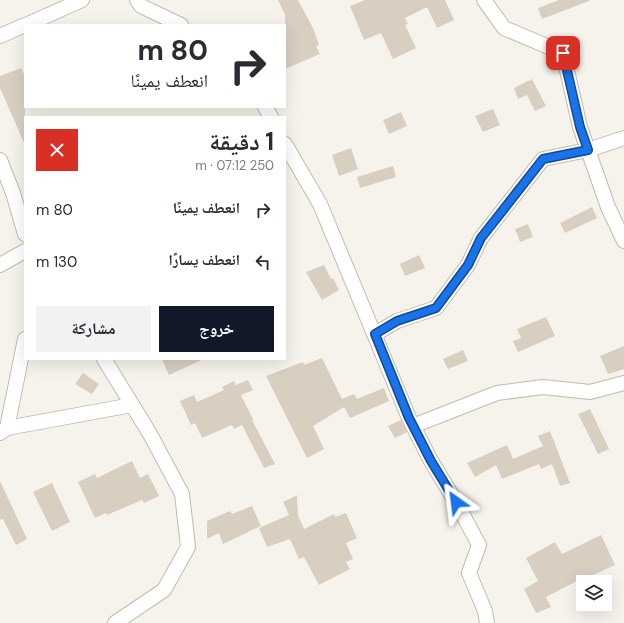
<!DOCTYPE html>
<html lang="ar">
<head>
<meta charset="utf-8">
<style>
	:root { --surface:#fff; --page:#f2f2f3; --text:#2b2b33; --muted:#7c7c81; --accent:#111827 }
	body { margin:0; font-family:"DM Sans","Noto Naskh Arabic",sans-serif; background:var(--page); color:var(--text); direction:rtl; height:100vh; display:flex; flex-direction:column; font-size:15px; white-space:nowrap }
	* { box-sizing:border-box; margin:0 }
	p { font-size:13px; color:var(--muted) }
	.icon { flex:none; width:22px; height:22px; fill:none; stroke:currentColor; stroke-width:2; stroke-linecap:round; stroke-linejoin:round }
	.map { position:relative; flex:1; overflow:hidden; direction:ltr }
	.drawer { position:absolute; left:24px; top:116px; width:262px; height:244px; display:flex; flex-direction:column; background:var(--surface); border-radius:0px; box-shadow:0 4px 16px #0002; direction:rtl }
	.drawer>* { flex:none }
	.top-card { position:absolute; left:24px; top:24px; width:262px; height:84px; border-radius:0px; box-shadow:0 4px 16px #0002; direction:rtl; background:#fff; color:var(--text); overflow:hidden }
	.controls { position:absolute; left:576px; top:575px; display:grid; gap:8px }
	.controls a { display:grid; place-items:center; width:36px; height:36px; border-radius:0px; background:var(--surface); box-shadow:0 4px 16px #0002; font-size:20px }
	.pin { position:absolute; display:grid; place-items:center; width:34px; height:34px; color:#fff; margin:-17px; border-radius:8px; box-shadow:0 2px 6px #0006 }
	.me { position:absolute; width:44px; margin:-22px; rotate:329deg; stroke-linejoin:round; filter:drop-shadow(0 0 3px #0008) }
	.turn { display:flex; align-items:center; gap:14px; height:84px; padding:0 12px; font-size:18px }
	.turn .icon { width:52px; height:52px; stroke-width:2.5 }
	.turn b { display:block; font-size:28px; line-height:34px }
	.round { display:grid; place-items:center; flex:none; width:42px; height:42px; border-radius:0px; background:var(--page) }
	.head { display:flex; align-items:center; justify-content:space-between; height:68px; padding:0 12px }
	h1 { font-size:24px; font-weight:700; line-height:30px }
	.action { display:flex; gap:8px; margin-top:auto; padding:8px 12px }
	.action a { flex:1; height:46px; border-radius:0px; background:var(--accent); color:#fff; font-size:16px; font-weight:700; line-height:46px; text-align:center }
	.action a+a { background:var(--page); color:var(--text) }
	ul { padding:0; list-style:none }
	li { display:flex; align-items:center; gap:12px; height:52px; padding:0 12px }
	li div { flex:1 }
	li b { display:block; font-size:15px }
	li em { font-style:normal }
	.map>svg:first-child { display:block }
	.building { fill:#d8cfc1 }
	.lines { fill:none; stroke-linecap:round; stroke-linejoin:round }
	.minor-casing { stroke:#c2bbae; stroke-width:16 }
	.minor { stroke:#fff; stroke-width:14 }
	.route-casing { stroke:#114b97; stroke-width:10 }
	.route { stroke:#1a73e8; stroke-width:7 }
</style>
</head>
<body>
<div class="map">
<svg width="624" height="623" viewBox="0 0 624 623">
	<rect width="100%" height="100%" fill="#f6f3ec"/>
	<path class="building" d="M 278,0 L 298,0 L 313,28 L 319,45 L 316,46 L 320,54 L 285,69 L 285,15 Z
		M 365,0 L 445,0 L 454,20 L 437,28 L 427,7 L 405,18 L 408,24 L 405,25 L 416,48 L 393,59 L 381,33 L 364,40 L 350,6 Z
		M 559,0 L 589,0 L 589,1 L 542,19 L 538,8 Z
		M 21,68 L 25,76 L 25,145 L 0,88 L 0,76 Z
		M 532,79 L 546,106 L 535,111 L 527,95 L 518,99 L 514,88 Z
		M 493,109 L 500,125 L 483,132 L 475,116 Z
		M 401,112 L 407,126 L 389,134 L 383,120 Z
		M 351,148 L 358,169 L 339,176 L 332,155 Z
		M 393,166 L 396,177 L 360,188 L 357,177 Z
		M 592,207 L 597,218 L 565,233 L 560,223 Z
		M 528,224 L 533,237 L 520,242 L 515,229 Z
		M 419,255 L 425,268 L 405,276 L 400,264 Z
		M 324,265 L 331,279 L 333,278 L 339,290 L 322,300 L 306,272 Z
		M 546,317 L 555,336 L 518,352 L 513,341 L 521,338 L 517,329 Z
		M 624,346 L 624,369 L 608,374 L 600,356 Z
		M 463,350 L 468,361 L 448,369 L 443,359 Z
		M 322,358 L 342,399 L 354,394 L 357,399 L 384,388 L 389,401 L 350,418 L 344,407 L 313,426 L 324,449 L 307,458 L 266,376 L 303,362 L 304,365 Z
		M 162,359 L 204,359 L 169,375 Z
		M 83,373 L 99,384 L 92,394 L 75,384 Z
		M 248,380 L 253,390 L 241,395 L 253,419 L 252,420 L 275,464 L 264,468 L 242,425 L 234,429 L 232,425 L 202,438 L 195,423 L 191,425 L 180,401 L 194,395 L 197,402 L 224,390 L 222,387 L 234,381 L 236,385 Z
		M 590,409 L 609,449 L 598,454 L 578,414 Z
		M 401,420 L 407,432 L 395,438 L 388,426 Z
		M 550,431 L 570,483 L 560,486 L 552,464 L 541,469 L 539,464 L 502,479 L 496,465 L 475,477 L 467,463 L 507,445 L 513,459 L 543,446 L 538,436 Z
		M 132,461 L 140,478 L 148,474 L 159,496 L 144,503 L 142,500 L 107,515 L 106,513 L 95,518 L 78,482 L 95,474 L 97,478 Z
		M 0,481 L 27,539 L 16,545 L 3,519 L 0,520 Z
		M 52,483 L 70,522 L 52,531 L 33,492 Z
		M 297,495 L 298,515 L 304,529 L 334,514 L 335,517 L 346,513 L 357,538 L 346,543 L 353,559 L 346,562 L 350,569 L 319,585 L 304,557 L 299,559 L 290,539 L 267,547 L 259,528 L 289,515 L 283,502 Z
		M 252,506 L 261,526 L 223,544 L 219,533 L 207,539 L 207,521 L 230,511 L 232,514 Z
		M 601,535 L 615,565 L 591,576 L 592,579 L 583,582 L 583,584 L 579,586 L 577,581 L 546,597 L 551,607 L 536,613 L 524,589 L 538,581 L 526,558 L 555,542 L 562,554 Z"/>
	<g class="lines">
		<defs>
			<path id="minor" d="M 137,0 L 141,6 L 181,25
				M 484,0 L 504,28 L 563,53 L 580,127 L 608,207 L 624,241
				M 26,25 L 82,0
				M 0,36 L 25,25
				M 265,107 L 271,117
				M 285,144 L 320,204 L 409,418 L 431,461 L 456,502 L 479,545 L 469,573 L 485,611 L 487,623
				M 0,160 L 13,193 L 25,234
				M 0,265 L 25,251
				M 375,334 L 397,321 L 436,308 L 468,265 L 481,238 L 543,159 L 588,150 L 624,138
				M 104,359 L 150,434 L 182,494 L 188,547 L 164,590 L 115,623
				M 413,426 L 497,393 L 543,387 L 590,392 L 624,383
				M 7,428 L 132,405
				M 0,433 L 7,428 L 25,339"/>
		</defs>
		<use href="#minor" class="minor-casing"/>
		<use href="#minor" class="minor"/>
	</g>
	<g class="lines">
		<defs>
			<path id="route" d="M 456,502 L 431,461 L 409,418 L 375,334 L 397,321 L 436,308 L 468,265 L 481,238 L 543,159 L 588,150 L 580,127 L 563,53"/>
		</defs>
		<use href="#route" class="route-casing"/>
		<use href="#route" class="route"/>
	</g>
</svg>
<div class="controls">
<a><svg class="icon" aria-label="layers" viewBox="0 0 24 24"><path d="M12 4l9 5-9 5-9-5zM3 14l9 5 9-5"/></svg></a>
</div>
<div class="pin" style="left:563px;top:53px;background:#d93025"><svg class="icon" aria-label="arrive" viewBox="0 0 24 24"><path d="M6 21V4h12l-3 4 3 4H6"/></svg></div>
<svg class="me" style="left:456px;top:502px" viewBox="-20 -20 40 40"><path d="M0-17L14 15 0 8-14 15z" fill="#1a73e8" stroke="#fff" stroke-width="4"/></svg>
<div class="top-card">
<div class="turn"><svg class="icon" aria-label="right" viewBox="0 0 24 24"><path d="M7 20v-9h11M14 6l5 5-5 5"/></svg><div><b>80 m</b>انعطف يمينًا</div></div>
</div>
<section class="drawer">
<div class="head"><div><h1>1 دقيقة</h1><p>250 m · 07:12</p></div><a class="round" style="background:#d93025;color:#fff"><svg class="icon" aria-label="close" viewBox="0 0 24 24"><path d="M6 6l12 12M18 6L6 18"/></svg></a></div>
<ul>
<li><svg class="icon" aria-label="right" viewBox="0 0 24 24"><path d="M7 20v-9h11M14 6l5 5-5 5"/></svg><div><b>انعطف يمينًا</b></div><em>80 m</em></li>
<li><svg class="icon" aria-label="left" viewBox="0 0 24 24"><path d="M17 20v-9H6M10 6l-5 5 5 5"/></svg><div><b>انعطف يسارًا</b></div><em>130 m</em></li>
</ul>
<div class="action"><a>خروج</a><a>مشاركة</a></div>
</section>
</div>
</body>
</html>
